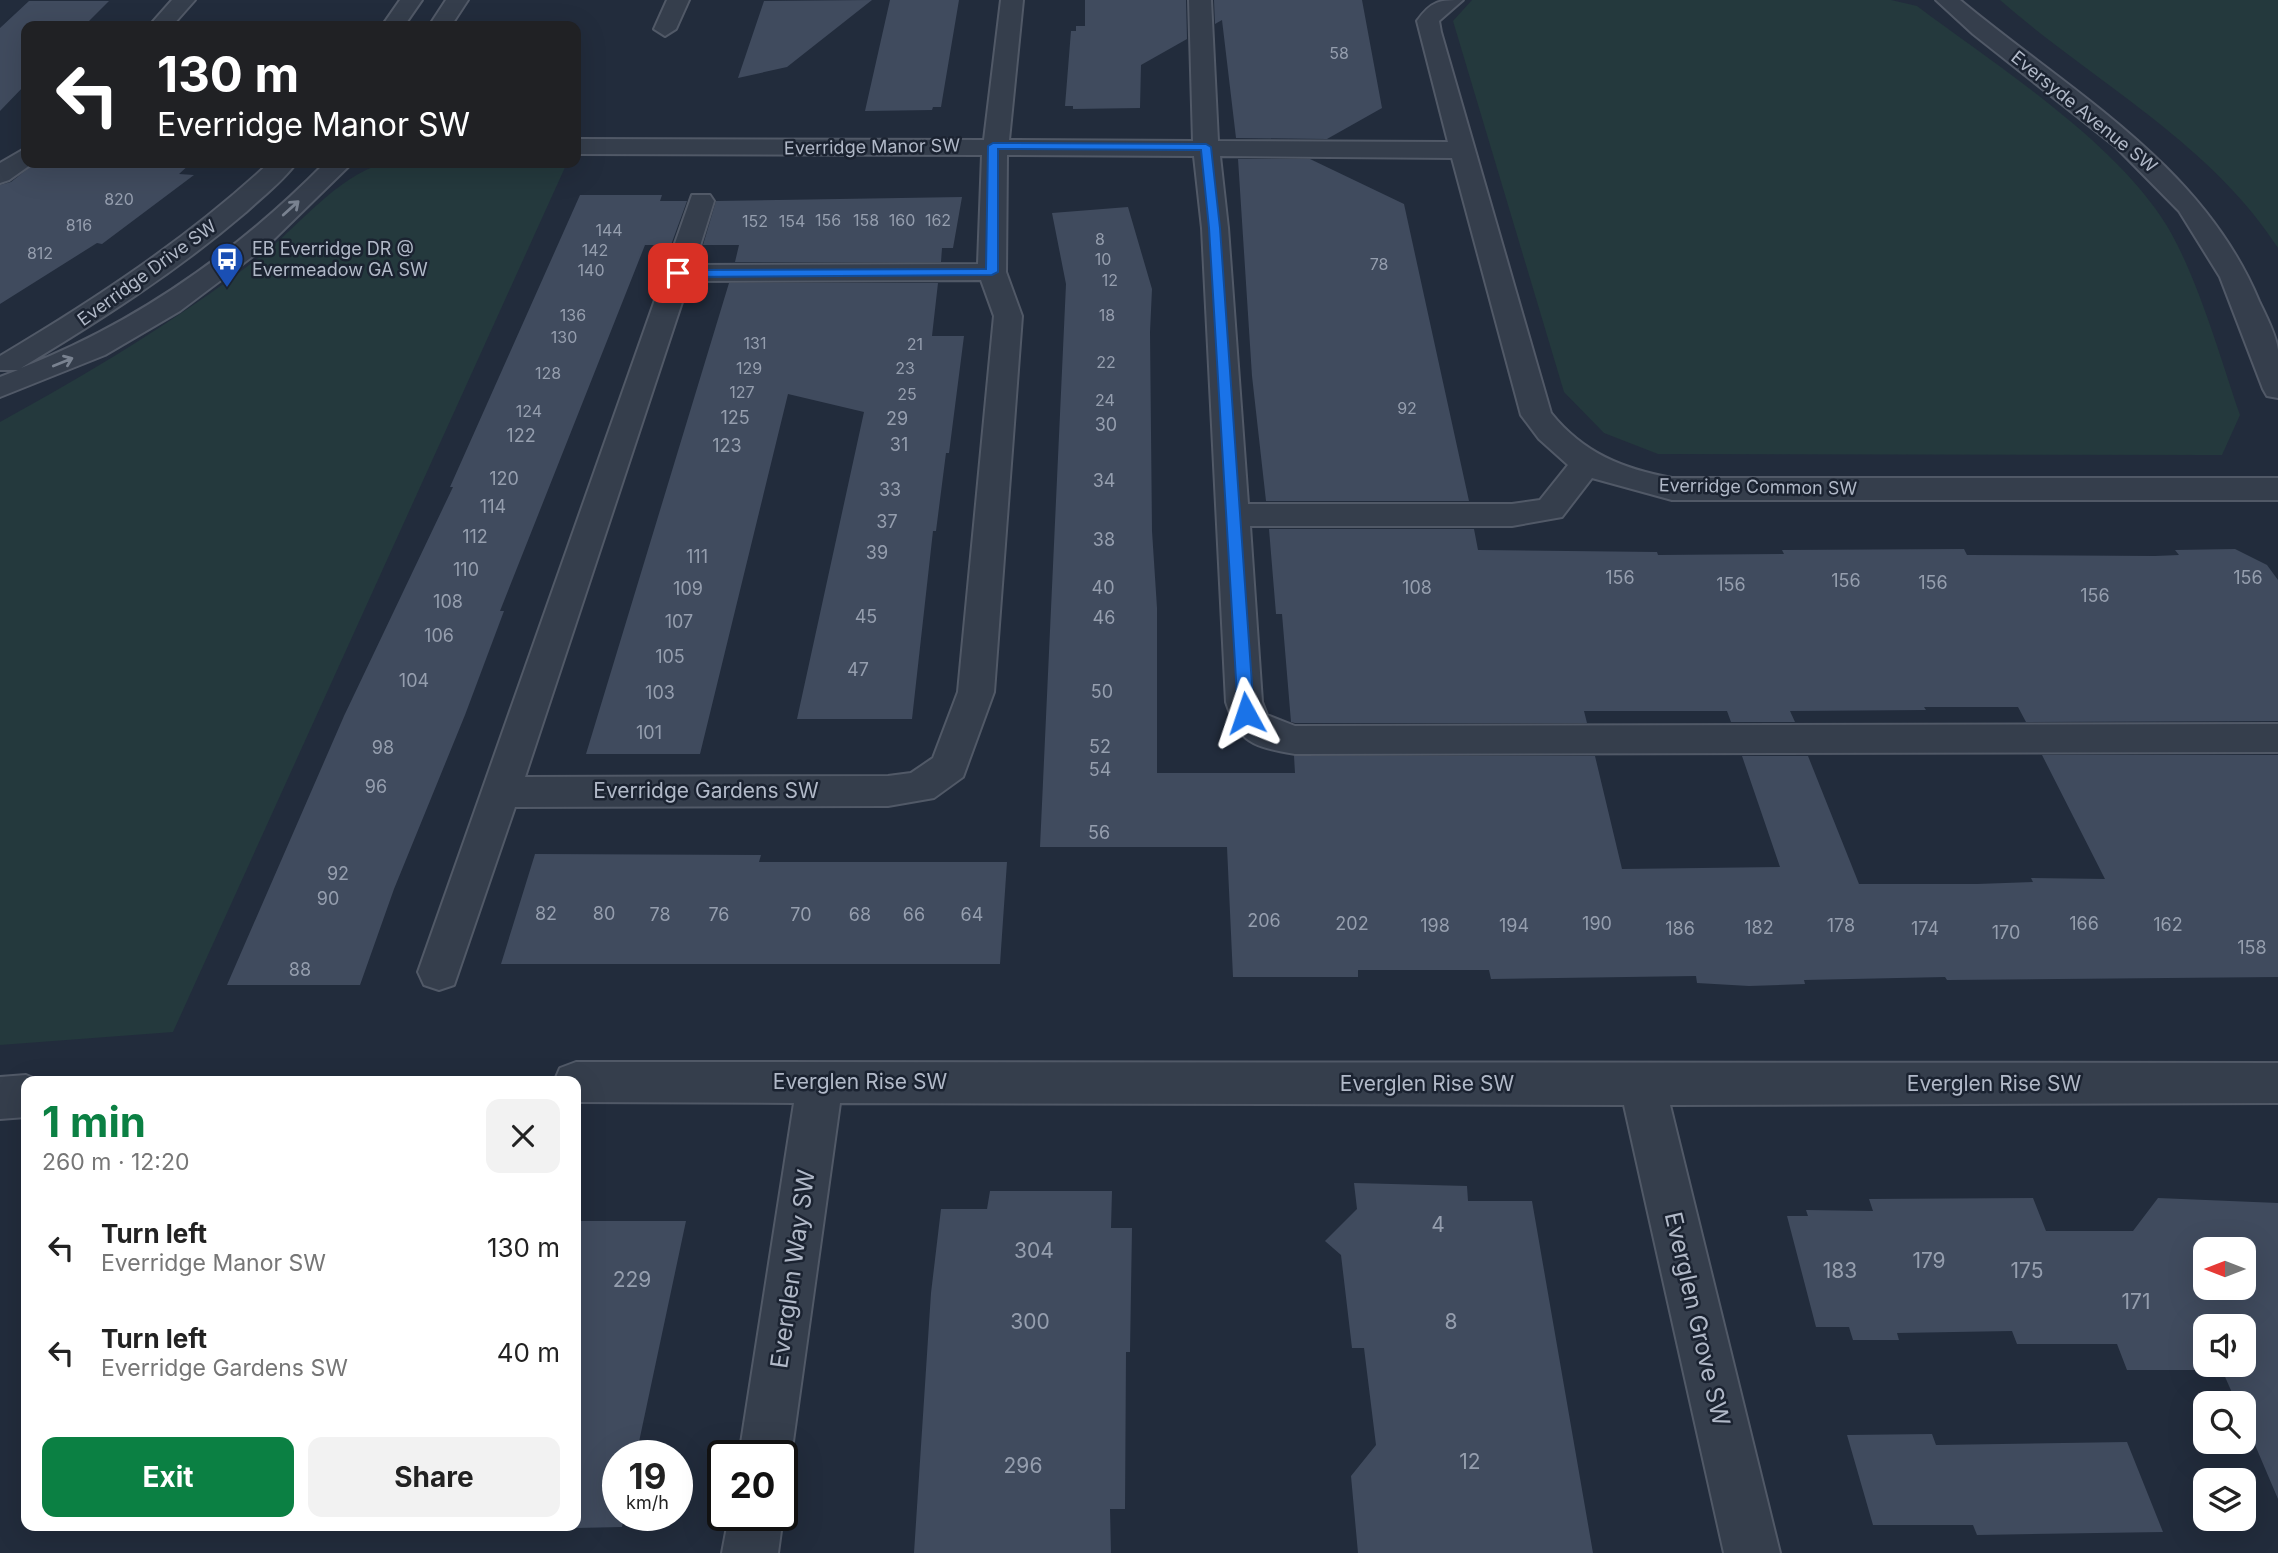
<!DOCTYPE html>
<html lang="en">
<head>
<meta charset="utf-8">
<style>
	:root { --surface:#fff; --page:#f2f2f2; --text:#222; --muted:#767676; --accent:#0b8043 }
	body { margin:0; font-family:Inter,sans-serif; background:var(--page); color:var(--text); height:100vh; display:flex; flex-direction:column; font-size:26px; white-space:nowrap }
	* { box-sizing:border-box; margin:0 }
	p { font-size:23px; color:var(--muted) }
	.icon { flex:none; width:38px; height:38px; fill:none; stroke:currentColor; stroke-width:2; stroke-linecap:round; stroke-linejoin:round }
	.map { position:relative; flex:1; overflow:hidden }
	.sheet { position:absolute; left:21px; top:1076px; width:560px; height:455px; display:flex; flex-direction:column; background:var(--surface); border-radius:14px; box-shadow:0 7px 28px #0002 }
	.sheet>* { flex:none }
	.hud { position:absolute; left:21px; top:21px; width:560px; height:147px; border-radius:14px; box-shadow:0 7px 28px #0002; background:#202124; color:#fff; overflow:hidden }
	.needle { width:46px; rotate:270deg }
	.buttons { position:absolute; left:2193px; top:1237px; display:grid; gap:14px }
	.buttons a { display:grid; place-items:center; width:63px; height:63px; border-radius:14px; background:var(--surface); box-shadow:0 7px 28px #0002; font-size:35px }
	.speed { position:absolute; left:602px; top:1440px; display:flex; gap:14px; font-size:35px; font-weight:700; text-align:center }
	.speed>* { display:grid; place-content:center; width:91px; height:91px; border-radius:50%; background:var(--surface); box-shadow:0 7px 28px #0002; line-height:1 }
	.speed small { font-size:18px; font-weight:400 }
	.speed .limit { border:4px solid #111; border-radius:10px; background:#fff; color:#111 }
	.pin { position:absolute; display:grid; place-items:center; width:60px; height:60px; color:#fff; margin:-30px; border-radius:14px; box-shadow:0 4px 10px #0006 }
	.me { position:absolute; width:77px; margin:-38px; rotate:355deg; stroke-linejoin:round; filter:drop-shadow(0 0 5px #0008) }
	.turn { display:flex; align-items:center; gap:24px; height:147px; padding:0 21px; font-size:32px }
	.turn .icon { width:91px; height:91px; stroke-width:2.5 }
	.turn b { display:block; font-size:49px; line-height:60px }
	.round { display:grid; place-items:center; flex:none; width:74px; height:74px; border-radius:14px; background:var(--page) }
	.head { display:flex; align-items:center; justify-content:space-between; height:119px; padding:0 21px }
	h1 { font-size:42px; font-weight:700; line-height:52px; color:var(--accent) }
	.action { display:flex; gap:14px; margin-top:auto; padding:14px 21px }
	.action a { flex:1; height:80px; border-radius:14px; background:var(--accent); color:#fff; font-size:28px; font-weight:700; line-height:80px; text-align:center }
	.action a+a { background:var(--page); color:var(--text) }
	ul { padding:0; list-style:none }
	li { display:flex; align-items:center; gap:21px; height:105px; padding:0 21px }
	li div { flex:1 }
	li b { display:block; font-size:26px }
	li em { font-style:normal }
	.map>svg:first-child { display:block }
	.green { fill:#24393d }
	.building { fill:#404b5e; fill-rule:evenodd }
	.lines { fill:none; stroke-linecap:round; stroke-linejoin:round }
	.minor-casing { stroke:#515967; stroke-width:4 }
	.minor { fill:#353e4c; fill-rule:evenodd }
	.oneway { stroke:#798290 }
	.route { fill:#1a73e8; stroke:#114b97; stroke-width:2 }
	.labels { text-anchor:middle; stroke-width:5; stroke-linejoin:round; paint-order:stroke }
	.far-number-label { font-size:16px; fill:#959eae }
	.far-street-label { font-size:18px; fill:#b1b9c8; stroke:#1b2331 }
	.far-poi-label { font-size:18px; fill:#b1b9c8; stroke:#1b2331; text-anchor:start }
	.number-label { font-size:18px; fill:#959eae }
	.street-label { font-size:21px; fill:#b1b9c8; stroke:#1b2331 }
	.near-number-label { font-size:21px; fill:#959eae }
	.near-street-label { font-size:24px; fill:#b1b9c8; stroke:#1b2331 }
</style>
</head>
<body>
<div class="map">
<svg width="2278" height="1553" viewBox="0 0 2278 1553">
	<rect width="100%" height="100%" fill="#222c3c"/>
	<path class="green" d="M 1472,0 L 1891,0 L 1917,6 C 1997,66 2115,141 2167,226 C 2198,278 2220,357 2240,415 L 2222,455 L 1658,454 L 1604,433 L 1564,392 L 1453,21 Z
		M 2000,0 L 2278,0 L 2278,248 C 2210,142 2092,81 2000,0 Z
		M 383,163 L 567,163 L 173,1032 L 0,1045 L 0,422 C 89,373 176,321 257,259 C 298,228 333,179 383,163 Z"/>
	<path class="building" d="M 872,0 L 787,67 L 738,78 L 764,1 Z
		M 890,0 L 959,0 L 941,107 L 933,107 L 932,110 L 865,111 Z
		M 1085,0 L 1186,0 L 1187,39 L 1141,65 L 1140,108 L 1073,109 L 1073,106 L 1065,106 L 1071,31 L 1076,31 L 1076,26 L 1085,26 Z
		M 1214,0 L 1362,0 L 1382,108 L 1327,139 L 1236,138 L 1222,20 L 1215,24 Z
		M 29,1 L 109,1 L 84,26 L 26,26 L 26,84 L 0,111 L 0,28 Z
		M 1238,159 L 1310,159 L 1404,204 L 1469,501 L 1266,501 L 1252,376 Z
		M 35,163 L 191,163 L 179,174 L 194,175 L 102,244 L 97,243 L 0,304 L 0,185 L 11,182 Z
		M 580,195 L 662,195 L 660,201 L 687,201 L 671,245 L 645,245 L 500,611 L 504,611 L 465,715 L 394,889 L 360,985 L 227,985 L 344,716 L 453,487 L 450,487 Z
		M 962,197 L 953,248 L 942,248 L 941,262 L 735,262 L 739,245 L 703,245 L 716,201 Z
		M 1128,207 L 1152,289 L 1150,332 L 1152,531 L 1157,608 L 1157,773 L 1295,773 L 1294,756 L 1595,756 L 1622,869 L 1780,867 L 1742,756 L 1808,756 L 1859,884 L 1977,884 L 2033,882 L 2031,878 L 2105,879 L 2042,755 L 2278,755 L 2278,977 L 1947,980 L 1945,977 L 1804,980 L 1805,984 L 1749,986 L 1697,983 L 1696,976 L 1491,979 L 1489,970 L 1358,970 L 1358,977 L 1233,977 L 1227,847 L 1040,847 L 1066,284 L 1052,213 Z
		M 729,283 L 938,283 L 932,336 L 964,336 L 949,453 L 946,453 L 936,531 L 933,531 L 912,719 L 797,719 L 864,412 L 788,394 L 700,754 L 586,754 Z
		M 1269,529 L 1474,529 L 1478,550 L 1657,552 L 1658,555 L 1784,554 L 1782,550 L 1964,549 L 1967,555 L 2155,556 L 2179,555 L 2175,550 L 2235,549 L 2267,565 L 2278,580 L 2278,721 L 2026,722 L 2018,707 L 1924,707 L 1926,710 L 1790,711 L 1795,722 L 1731,722 L 1727,711 L 1584,711 L 1587,723 L 1295,723 L 1291,722 L 1282,614 L 1276,614 Z
		M 535,854 L 761,855 L 759,862 L 1007,862 L 1000,964 L 501,964 Z
		M 1354,1183 L 1467,1186 L 1468,1201 L 1532,1201 L 1593,1553 L 1358,1553 L 1351,1476 L 1376,1445 L 1364,1348 L 1352,1348 L 1341,1255 L 1325,1241 L 1357,1209 Z
		M 990,1191 L 1112,1191 L 1111,1228 L 1132,1228 L 1130,1352 L 1126,1352 L 1125,1509 L 1110,1509 L 1111,1553 L 914,1553 L 931,1293 L 941,1209 L 987,1209 Z
		M 2033,1198 L 2046,1231 L 2133,1231 L 2158,1198 L 2278,1203 L 2278,1499 L 2244,1419 L 2244,1404 L 2237,1404 L 2222,1370 L 2127,1370 L 2117,1344 L 2017,1344 L 2012,1331 L 1897,1333 L 1899,1340 L 1853,1340 L 1849,1327 L 1816,1327 L 1787,1216 L 1808,1216 L 1806,1210 L 1873,1211 L 1869,1199 ZM 2205,1250 L 2244,1250 L 2244,1288 L 2205,1288 ZM 2205,1326 L 2244,1326 L 2244,1365 L 2205,1365 Z
		M 576,1221 L 686,1221 L 636,1456 L 618,1456 L 618,1516 L 624,1516 L 622,1527 L 576,1528 Z
		M 1932,1434 L 1936,1445 L 2127,1442 L 2163,1532 L 1977,1535 L 1973,1525 L 1873,1525 L 1847,1435 Z"/>
	<g class="lines">
		<defs>
			<path id="minor" d="M 172,0 L 195,0 L 172,26 L 149,26 Z
				M 400,0 L 422,0 L 404,26 L 382,26 Z
				M 446,0 L 468,0 L 451,26 L 429,26 Z
				M 667,0 L 689,0 L 676,29 L 665,36 L 654,29 Z
				M 1001,0 L 1023,0 L 1009,140 L 1193,141 L 1189,0 L 1211,0 L 1218,141 L 1448,142 L 1417,21 C 1431,1 1439,0 1463,0 L 1439,21 L 1441,32 L 1551,413 C 1583,453 1623,469 1672,478 L 2278,478 L 2278,500 L 1672,500 L 1592,478 L 1562,517 L 1512,526 L 1250,526 L 1262,702 L 1267,715 L 1295,726 L 2278,724 L 2278,752 L 1295,754 C 1252,746 1240,744 1226,702 L 1202,228 L 1194,156 L 1007,155 L 1006,272 L 1022,316 L 994,692 L 963,777 L 934,798 L 888,806 L 515,807 L 454,985 L 439,990 L 424,985 L 418,972 L 692,195 L 710,195 L 714,201 L 694,265 L 978,264 L 982,155 L 576,154 L 576,139 L 984,140 ZM 1220,156 L 1452,158 L 1521,415 L 1539,439 L 1568,465 L 1540,500 L 1512,504 L 1248,504 L 1228,228 ZM 981,280 L 994,316 L 958,692 L 933,758 L 911,773 L 888,776 L 525,777 L 689,281 Z
				M 1936,0 L 1960,0 C 2069,91 2202,164 2259,301 C 2266,316 2276,334 2278,350 C 2278,366 2278,383 2278,398 L 2267,396 L 2263,389 L 2220,277 L 2179,211 L 2116,147 L 1973,34 Z
				M 26,148 L 26,163 L 33,163 L 9,180 L 0,183 L 0,163 Z
				M 269,163 L 296,163 C 283,181 262,197 246,212 C 176,272 99,321 21,368 C 138,322 237,252 325,163 L 352,163 L 269,244 L 180,311 L 105,355 L 0,397 L 0,377 L 18,370 L 0,370 L 0,356 C 96,299 187,239 269,163 Z
				M 576,1062 L 2278,1063 L 2278,1103 L 1670,1105 L 1780,1553 L 1724,1553 L 1624,1105 L 840,1103 L 791,1456 L 782,1475 L 782,1456 L 739,1456 L 794,1103 L 576,1102 L 576,1082 L 554,1082 L 560,1068 Z
				M 26,1075 L 42,1082 L 26,1082 L 26,1117 L 0,1119 L 0,1077 Z
				M 782,1514 L 783,1516 L 778,1553 L 722,1553 L 729,1516 Z"/>
		</defs>
		<use href="#minor" class="minor-casing"/>
		<use href="#minor" class="minor"/>
	</g>
	<defs><path id="oneway-shaft" d="M-6 0H5M1.5-3L5.5 0L1.5 3" fill="none" stroke-width="1.6" stroke-linecap="round" stroke-linejoin="round" transform="scale(1.75)"/></defs>
	<g class="oneway">
		<use href="#oneway-shaft" transform="translate(291 208) rotate(-42)"/>
		<use href="#oneway-shaft" transform="translate(63 362) rotate(-22)"/>
	</g>
	<path class="route" d="M 993,143 L 1206,144 L 1211,147 L 1220,228 L 1254,713 L 1251,717 L 1241,717 L 1238,713 L 1209,228 L 1201,150 L 998,149 L 998,272 L 992,275 L 678,277 L 672,273 L 678,270 L 986,269 L 988,146 Z"/>
	<defs>
		<symbol id="bus-pin" viewBox="-11 -11 22 30"><path d="M0 17L-7.5 6A9.5 9.5 0 1 1 7.5 6Z" fill="#1a4fb4" stroke="#1b2331"/><path d="M-5-6H5V4H4V6H2V4H-2V6H-4V4H-5ZM-3.5-4V0h7V-4ZM-3.5 1.2v1.5H-2V1.2ZM2 1.2v1.5H3.5V1.2Z" fill="#fff"/></symbol>
	</defs>
	<g fill-rule="evenodd">
		<use href="#bus-pin" x="208" y="240" width="38" height="52"/>
	</g>
	<g class="labels">
		<g class="far-number-label">
			<text x="1339" y="59">58</text>
			<text x="119" y="205">820</text>
			<text x="828" y="226">156</text>
			<text x="866" y="226">158</text>
			<text x="902" y="226">160</text>
			<text x="938" y="226">162</text>
			<text x="755" y="227">152</text>
			<text x="792" y="227">154</text>
			<text x="79" y="231">816</text>
			<text x="609" y="236">144</text>
			<text x="1100" y="245">8</text>
			<text x="595" y="256">142</text>
			<text x="40" y="259">812</text>
			<text x="1103" y="265">10</text>
			<text x="1379" y="270">78</text>
			<text x="591" y="276">140</text>
			<text x="1110" y="286">12</text>
			<text x="573" y="321">136</text>
			<text x="1107" y="321">18</text>
			<text x="564" y="343">130</text>
			<text x="755" y="349">131</text>
			<text x="915" y="350">21</text>
			<text x="1106" y="368">22</text>
			<text x="749" y="374">129</text>
			<text x="905" y="374">23</text>
			<text x="548" y="379">128</text>
			<text x="742" y="398">127</text>
			<text x="907" y="400">25</text>
			<text x="1105" y="406">24</text>
			<text x="1407" y="414">92</text>
			<text x="529" y="417">124</text>
		</g>
		<g class="far-street-label">
			<text transform="translate(2084 112) rotate(39)" y="6">Eversyde Avenue SW</text>
			<text transform="translate(872 147) rotate(-1)" y="6">Everridge Manor SW</text>
			<text transform="translate(147 273) rotate(-36)" y="6">Everridge Drive SW</text>
			<text transform="translate(1758 487) rotate(1)" y="6">Everridge Common SW</text>
		</g>
		<g class="far-poi-label">
			<text x="252" y="255">EB Everridge DR @<tspan x="252" dy="21">Evermeadow GA SW</tspan></text>
		</g>
		<g class="number-label">
			<text x="735" y="424">125</text>
			<text x="897" y="425">29</text>
			<text x="1106" y="431">30</text>
			<text x="521" y="442">122</text>
			<text x="899" y="451">31</text>
			<text x="727" y="452">123</text>
			<text x="504" y="485">120</text>
			<text x="1104" y="487">34</text>
			<text x="890" y="496">33</text>
			<text x="493" y="513">114</text>
			<text x="887" y="528">37</text>
			<text x="475" y="543">112</text>
			<text x="1104" y="546">38</text>
			<text x="877" y="559">39</text>
			<text x="697" y="563">111</text>
			<text x="466" y="576">110</text>
			<text x="1620" y="584">156</text>
			<text x="2248" y="584">156</text>
			<text x="1846" y="587">156</text>
			<text x="1933" y="589">156</text>
			<text x="1731" y="591">156</text>
			<text x="1103" y="594">40</text>
			<text x="1417" y="594">108</text>
			<text x="688" y="595">109</text>
			<text x="2095" y="602">156</text>
			<text x="448" y="608">108</text>
			<text x="866" y="623">45</text>
			<text x="1104" y="624">46</text>
			<text x="679" y="628">107</text>
			<text x="439" y="642">106</text>
			<text x="670" y="663">105</text>
			<text x="858" y="676">47</text>
			<text x="414" y="687">104</text>
			<text x="1102" y="698">50</text>
			<text x="660" y="699">103</text>
			<text x="649" y="739">101</text>
			<text x="1100" y="753">52</text>
			<text x="383" y="754">98</text>
			<text x="1100" y="776">54</text>
			<text x="376" y="793">96</text>
			<text x="1099" y="839">56</text>
			<text x="338" y="880">92</text>
			<text x="328" y="905">90</text>
			<text x="546" y="920">82</text>
			<text x="604" y="920">80</text>
			<text x="660" y="921">78</text>
			<text x="719" y="921">76</text>
			<text x="801" y="921">70</text>
			<text x="860" y="921">68</text>
			<text x="914" y="921">66</text>
			<text x="972" y="921">64</text>
			<text x="1264" y="927">206</text>
			<text x="1352" y="930">202</text>
			<text x="1597" y="930">190</text>
			<text x="2084" y="930">166</text>
			<text x="2168" y="931">162</text>
			<text x="1435" y="932">198</text>
			<text x="1514" y="932">194</text>
			<text x="1841" y="932">178</text>
			<text x="1759" y="934">182</text>
			<text x="1680" y="935">186</text>
			<text x="1925" y="935">174</text>
			<text x="2006" y="939">170</text>
			<text x="2252" y="954">158</text>
			<text x="300" y="976">88</text>
		</g>
		<g class="street-label">
			<text x="706" y="798">Everridge Gardens SW</text>
			<text x="860" y="1089">Everglen Rise SW</text>
			<text x="1427" y="1091">Everglen Rise SW</text>
			<text x="1994" y="1091">Everglen Rise SW</text>
		</g>
		<g class="near-number-label">
			<text x="1438" y="1232">4</text>
			<text x="1034" y="1258">304</text>
			<text x="1929" y="1268">179</text>
			<text x="1840" y="1278">183</text>
			<text x="2027" y="1278">175</text>
			<text x="632" y="1287">229</text>
			<text x="2136" y="1309">171</text>
			<text x="1030" y="1329">300</text>
			<text x="1451" y="1329">8</text>
			<text x="1470" y="1469">12</text>
			<text x="1023" y="1473">296</text>
		</g>
		<g class="near-street-label">
			<text transform="translate(793 1269) rotate(-82)" y="8">Everglen Way SW</text>
			<text transform="translate(1697 1319) rotate(77)" y="8">Everglen Grove SW</text>
		</g>
	</g>
</svg>
<div class="buttons">
<a><svg class="needle" viewBox="-14 -14 28 28"><path d="M0-13l5 13h-10z" fill="#e53935"/><path d="M0 13l5-13h-10z" fill="#767676"/></svg></a>
<a><svg class="icon" aria-label="sound" viewBox="0 0 24 24"><path d="M4 9h4l5-4v14l-5-4H4zM17 9q2 3 0 6"/></svg></a>
<a><svg class="icon" aria-label="search" viewBox="0 0 24 24"><circle cx="10" cy="10" r="6"/><path d="M15 15l6 6"/></svg></a>
<a><svg class="icon" aria-label="layers" viewBox="0 0 24 24"><path d="M12 4l9 5-9 5-9-5zM3 14l9 5 9-5"/></svg></a>
</div>
<div class="speed"><div>19<small>km/h</small></div><div class="limit">20</div></div>
<div class="pin" style="left:678px;top:273px;background:#d93025"><svg class="icon" aria-label="arrive" viewBox="0 0 24 24"><path d="M6 21V4h12l-3 4 3 4H6"/></svg></div>
<svg class="me" style="left:1246px;top:713px" viewBox="-20 -20 40 40"><path d="M0-17L14 15 0 8-14 15z" fill="#1a73e8" stroke="#fff" stroke-width="4"/></svg>
<div class="hud">
<div class="turn"><svg class="icon" aria-label="left" viewBox="0 0 24 24"><path d="M17 20v-9H6M10 6l-5 5 5 5"/></svg><div><b>130 m</b>Everridge Manor SW</div></div>
</div>
<section class="sheet">
<div class="head"><div><h1>1 min</h1><p>260 m · 12:20</p></div><a class="round"><svg class="icon" aria-label="close" viewBox="0 0 24 24"><path d="M6 6l12 12M18 6L6 18"/></svg></a></div>
<ul>
<li><svg class="icon" aria-label="left" viewBox="0 0 24 24"><path d="M17 20v-9H6M10 6l-5 5 5 5"/></svg><div><b>Turn left</b><p>Everridge Manor SW</p></div><em>130 m</em></li>
<li><svg class="icon" aria-label="left" viewBox="0 0 24 24"><path d="M17 20v-9H6M10 6l-5 5 5 5"/></svg><div><b>Turn left</b><p>Everridge Gardens SW</p></div><em>40 m</em></li>
</ul>
<div class="action"><a>Exit</a><a>Share</a></div>
</section>
</div>
</body>
</html>
